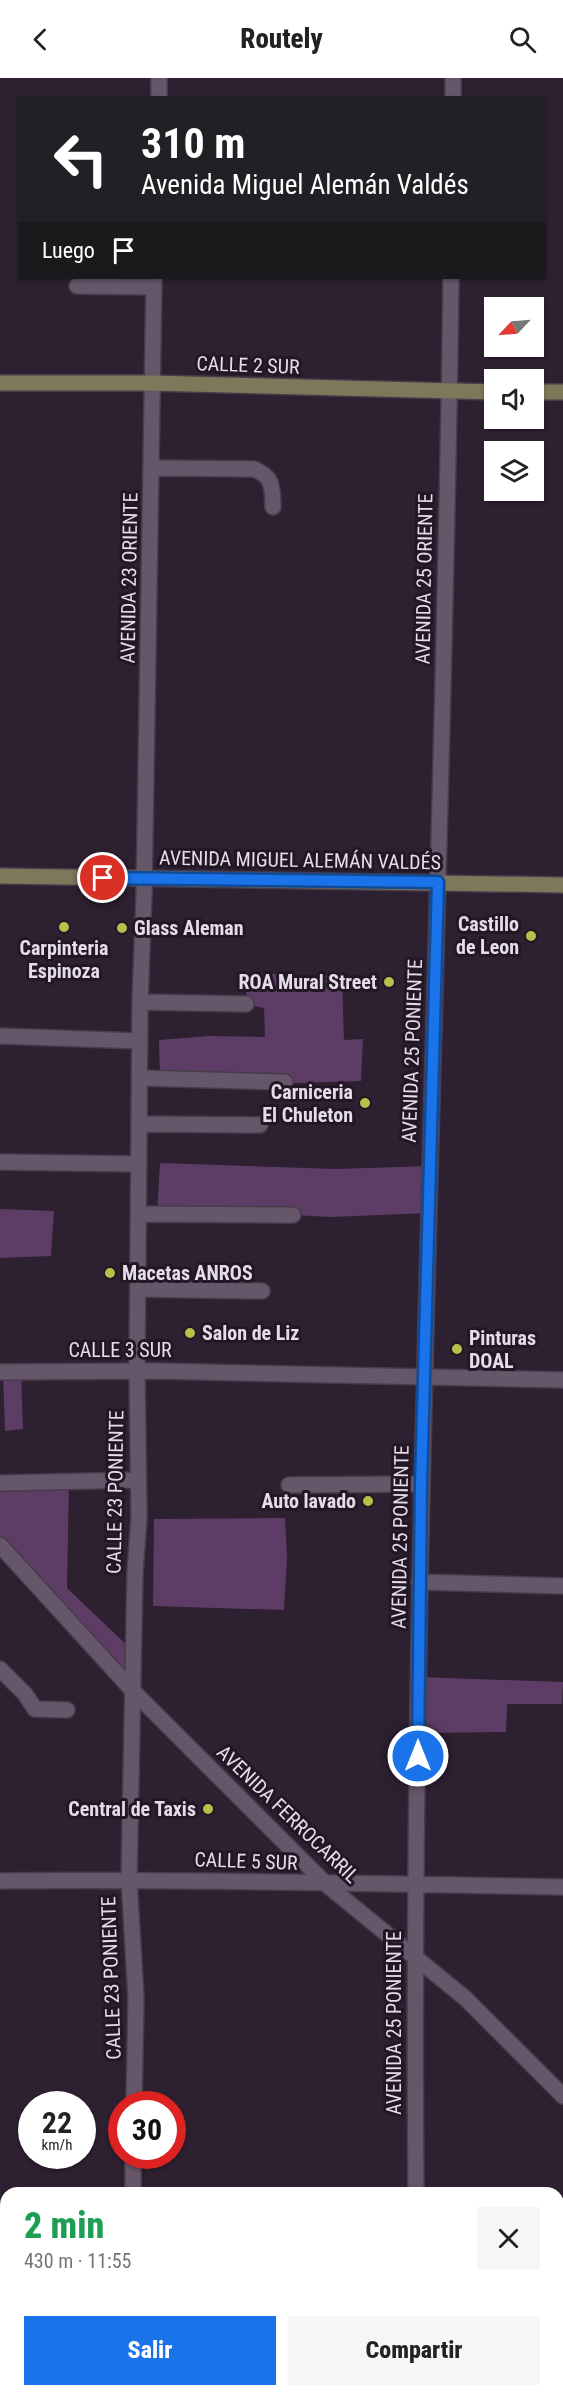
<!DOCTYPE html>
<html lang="es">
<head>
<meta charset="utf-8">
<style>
	:root { --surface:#fff; --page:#f6f6f6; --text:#222; --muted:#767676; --accent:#1a73e8 }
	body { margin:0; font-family:"Roboto Condensed",sans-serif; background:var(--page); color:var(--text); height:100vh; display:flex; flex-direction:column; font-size:22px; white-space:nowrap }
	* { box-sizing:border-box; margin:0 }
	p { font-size:20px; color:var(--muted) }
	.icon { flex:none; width:33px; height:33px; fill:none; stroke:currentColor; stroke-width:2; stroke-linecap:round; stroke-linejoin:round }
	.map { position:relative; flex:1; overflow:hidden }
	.panel { position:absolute; left:0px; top:2109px; width:564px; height:210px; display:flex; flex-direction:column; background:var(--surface); border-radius:18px 18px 0 0; box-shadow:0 2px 4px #0004 }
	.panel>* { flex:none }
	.top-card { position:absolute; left:18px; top:18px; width:528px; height:183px; border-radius:0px; box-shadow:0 2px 4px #0004; background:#202124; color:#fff; overflow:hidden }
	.needle { width:39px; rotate:245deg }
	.buttons { position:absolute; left:484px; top:219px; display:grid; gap:12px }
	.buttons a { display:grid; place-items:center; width:60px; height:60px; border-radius:0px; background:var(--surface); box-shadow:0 2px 4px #0004; font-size:30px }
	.speed { position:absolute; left:18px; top:2013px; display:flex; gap:12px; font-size:30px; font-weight:700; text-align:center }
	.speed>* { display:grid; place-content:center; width:78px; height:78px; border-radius:50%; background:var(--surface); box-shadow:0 2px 4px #0004; line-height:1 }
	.speed small { font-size:15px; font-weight:400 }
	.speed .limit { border:9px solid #d22; background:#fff; color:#111 }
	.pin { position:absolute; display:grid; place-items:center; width:51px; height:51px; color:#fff; margin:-26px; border:3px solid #fff; border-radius:50%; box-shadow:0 2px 6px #0007 }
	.me { position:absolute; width:66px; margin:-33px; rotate:0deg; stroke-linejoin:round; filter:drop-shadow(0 0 4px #0008) }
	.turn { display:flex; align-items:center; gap:21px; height:126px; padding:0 24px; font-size:27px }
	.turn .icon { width:78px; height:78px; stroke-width:2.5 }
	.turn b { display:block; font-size:42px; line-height:51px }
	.then { display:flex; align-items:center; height:57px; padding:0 24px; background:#0003; gap:12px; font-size:22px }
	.round { display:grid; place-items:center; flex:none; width:63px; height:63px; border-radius:0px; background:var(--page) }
	.head { display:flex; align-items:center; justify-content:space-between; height:102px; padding:0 24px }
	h1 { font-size:36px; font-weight:800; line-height:45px; color:#1e9e55 }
	.action { display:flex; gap:12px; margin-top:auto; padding:12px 24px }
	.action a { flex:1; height:69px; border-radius:0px; background:var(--accent); color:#fff; font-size:24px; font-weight:800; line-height:69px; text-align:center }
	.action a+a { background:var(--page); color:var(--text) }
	header { display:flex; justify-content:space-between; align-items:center; height:78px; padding:0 24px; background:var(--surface); font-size:27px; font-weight:800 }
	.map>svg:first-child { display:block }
	.green { fill:#5d3d65 }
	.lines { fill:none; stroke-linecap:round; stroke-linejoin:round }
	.minor-casing { stroke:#473c4a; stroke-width:18 }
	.secondary-casing { stroke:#473c4a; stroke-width:18 }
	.minor { stroke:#655669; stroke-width:15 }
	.secondary { stroke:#7e775a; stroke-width:15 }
	.route-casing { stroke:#114b97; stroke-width:15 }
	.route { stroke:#1a73e8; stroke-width:10 }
	.poi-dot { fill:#b6c149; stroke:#231726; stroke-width:2 }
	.labels { text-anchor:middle; stroke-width:6; stroke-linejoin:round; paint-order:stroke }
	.street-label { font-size:20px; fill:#e4dce7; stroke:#231726 }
	.poi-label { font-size:20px; font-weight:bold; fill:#e4dce7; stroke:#231726; text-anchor:end }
</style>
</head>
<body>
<header><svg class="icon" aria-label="back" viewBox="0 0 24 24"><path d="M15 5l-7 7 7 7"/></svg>Routely<svg class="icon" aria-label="search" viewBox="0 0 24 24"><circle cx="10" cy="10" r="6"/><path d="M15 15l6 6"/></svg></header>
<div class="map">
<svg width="563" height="2319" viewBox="0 0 563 2319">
	<rect width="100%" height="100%" fill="#2d2030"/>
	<path class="green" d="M 247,895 L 309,898 L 342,897 L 344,962 L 363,961 L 361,1003 L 296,1005 L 160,1000 L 159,962 L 210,958 L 265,959 L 264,930 L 246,926 Z
		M 160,1085 L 336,1091 L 430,1088 L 429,1135 L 330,1139 L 293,1137 L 157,1136 Z
		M 0,1131 L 54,1133 L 51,1178 L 0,1180 Z
		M 21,1293 L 23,1351 L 5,1353 L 3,1294 Z
		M 69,1404 L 67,1510 L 133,1573 L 133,1613 L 0,1467 L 0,1405 Z
		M 285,1440 L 287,1480 L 284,1532 L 153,1528 L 154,1441 Z
		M 419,1599 L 563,1604 L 562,1626 L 507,1626 L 506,1654 L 419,1655 Z"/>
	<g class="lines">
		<defs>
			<path id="minor" d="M 159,20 L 159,0
				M 453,20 L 453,0
				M 77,208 L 154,209
				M 152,390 L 254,391 C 274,399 272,410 273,429
				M 140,924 L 246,926
				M 0,958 L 140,963
				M 140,1000 L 285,1004
				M 140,1046 L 260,1047
				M 0,1084 L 139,1086
				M 139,1136 L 293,1137
				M 138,1211 L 262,1213
				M 0,1294 L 156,1293 L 563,1302
				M 0,1405 L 137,1402
				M 289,1407 L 421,1406
				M 0,1467 L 133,1613 L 327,1807 L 465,1920 L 563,2018
				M 419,1504 L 563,1508
				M 0,1591 L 25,1616 L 35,1631 L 67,1632
				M 0,1803 C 188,1801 375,1806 563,1809
				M 134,2026 L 136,1920 L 129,1802 L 135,1494 L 139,1440 L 137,1293 L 140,924 L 144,818 L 154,200
				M 133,2115 L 133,2078
				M 416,2115 C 410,1476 443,838 451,200
				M 558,2138 L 563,2138
				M 0,2313 L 435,2319"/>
			<path id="secondary" d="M 0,305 L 151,305 L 495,314
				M 534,314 L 563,314
				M 0,798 L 563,807"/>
		</defs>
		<use href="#minor" class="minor-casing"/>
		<use href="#secondary" class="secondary-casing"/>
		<use href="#minor" class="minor"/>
		<use href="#secondary" class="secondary"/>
	</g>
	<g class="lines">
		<defs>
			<path id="route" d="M 103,800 L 438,804 L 421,1406 L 418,1678"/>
		</defs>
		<use href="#route" class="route-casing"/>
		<use href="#route" class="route"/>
	</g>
	<g class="poi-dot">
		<circle cx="64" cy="849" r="6"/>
		<circle cx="122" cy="850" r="6"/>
		<circle cx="531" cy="858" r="6"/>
		<circle cx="389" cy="904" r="6"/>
		<circle cx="365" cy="1025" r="6"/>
		<circle cx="110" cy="1195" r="6"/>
		<circle cx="190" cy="1255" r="6"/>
		<circle cx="457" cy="1271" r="6"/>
		<circle cx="368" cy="1423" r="6"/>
		<circle cx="208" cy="1731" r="6"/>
	</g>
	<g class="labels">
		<g class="street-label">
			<text transform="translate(248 287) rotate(2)" y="7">CALLE 2 SUR</text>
			<text transform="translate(129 500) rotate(-89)" y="7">AVENIDA 23 ORIENTE</text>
			<text transform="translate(424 501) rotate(-89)" y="7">AVENIDA 25 ORIENTE</text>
			<text transform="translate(300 782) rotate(1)" y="7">AVENIDA MIGUEL ALEMÁN VALDÉS</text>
			<text transform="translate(412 973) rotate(-88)" y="7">AVENIDA 25 PONIENTE</text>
			<text x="120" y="1279">CALLE 3 SUR</text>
			<text transform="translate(115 1414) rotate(-89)" y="7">CALLE 23 PONIENTE</text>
			<text transform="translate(400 1459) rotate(-89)" y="7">AVENIDA 25 PONIENTE</text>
			<text transform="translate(288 1736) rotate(44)" y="7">AVENIDA FERROCARRIL</text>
			<text transform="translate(246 1783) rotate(2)" y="7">CALLE 5 SUR</text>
			<text transform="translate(111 1900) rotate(-92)" y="7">CALLE 23 PONIENTE</text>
			<text transform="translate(394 1945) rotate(-90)" y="7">AVENIDA 25 PONIENTE</text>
		</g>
		<g class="poi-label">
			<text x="519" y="853">Castillo<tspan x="519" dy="23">de Leon</tspan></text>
			<text x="134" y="857" text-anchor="start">Glass Aleman</text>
			<text x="64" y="877" text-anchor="middle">Carpinteria<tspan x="64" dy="23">Espinoza</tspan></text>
			<text x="377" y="911">ROA Mural Street</text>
			<text x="353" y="1021">Carniceria<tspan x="353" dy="23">El Chuleton</tspan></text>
			<text x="122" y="1202" text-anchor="start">Macetas ANROS</text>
			<text x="202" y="1262" text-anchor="start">Salon de Liz</text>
			<text x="469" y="1267" text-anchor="start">Pinturas<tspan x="469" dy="23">DOAL</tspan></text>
			<text x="356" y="1430">Auto lavado</text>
			<text x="196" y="1738">Central de Taxis</text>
		</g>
	</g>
</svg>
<div class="buttons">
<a><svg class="needle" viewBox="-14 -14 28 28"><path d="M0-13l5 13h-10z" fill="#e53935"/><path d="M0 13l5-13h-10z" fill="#767676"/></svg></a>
<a><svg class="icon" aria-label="sound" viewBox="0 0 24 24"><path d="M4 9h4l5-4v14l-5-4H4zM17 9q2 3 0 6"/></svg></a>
<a><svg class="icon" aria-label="layers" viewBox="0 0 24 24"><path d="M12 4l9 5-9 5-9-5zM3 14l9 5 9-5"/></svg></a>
</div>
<div class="speed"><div>22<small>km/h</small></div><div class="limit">30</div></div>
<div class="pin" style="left:103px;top:800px;background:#d93025"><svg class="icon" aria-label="arrive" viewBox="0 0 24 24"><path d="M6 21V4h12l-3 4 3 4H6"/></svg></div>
<svg class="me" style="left:418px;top:1678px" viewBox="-20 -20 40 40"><circle r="17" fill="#1a73e8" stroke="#fff" stroke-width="3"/><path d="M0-11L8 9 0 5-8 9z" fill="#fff"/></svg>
<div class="top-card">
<div class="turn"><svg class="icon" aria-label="left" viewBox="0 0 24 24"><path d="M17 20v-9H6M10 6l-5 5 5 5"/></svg><div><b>310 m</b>Avenida Miguel Alemán Valdés</div></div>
<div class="then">Luego<svg class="icon" aria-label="arrive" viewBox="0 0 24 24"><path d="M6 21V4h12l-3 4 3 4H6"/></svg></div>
</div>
<section class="panel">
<div class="head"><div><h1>2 min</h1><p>430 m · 11:55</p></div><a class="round"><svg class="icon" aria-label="close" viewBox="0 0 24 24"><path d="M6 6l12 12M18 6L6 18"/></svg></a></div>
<div class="action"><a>Salir</a><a>Compartir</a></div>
</section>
</div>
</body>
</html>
